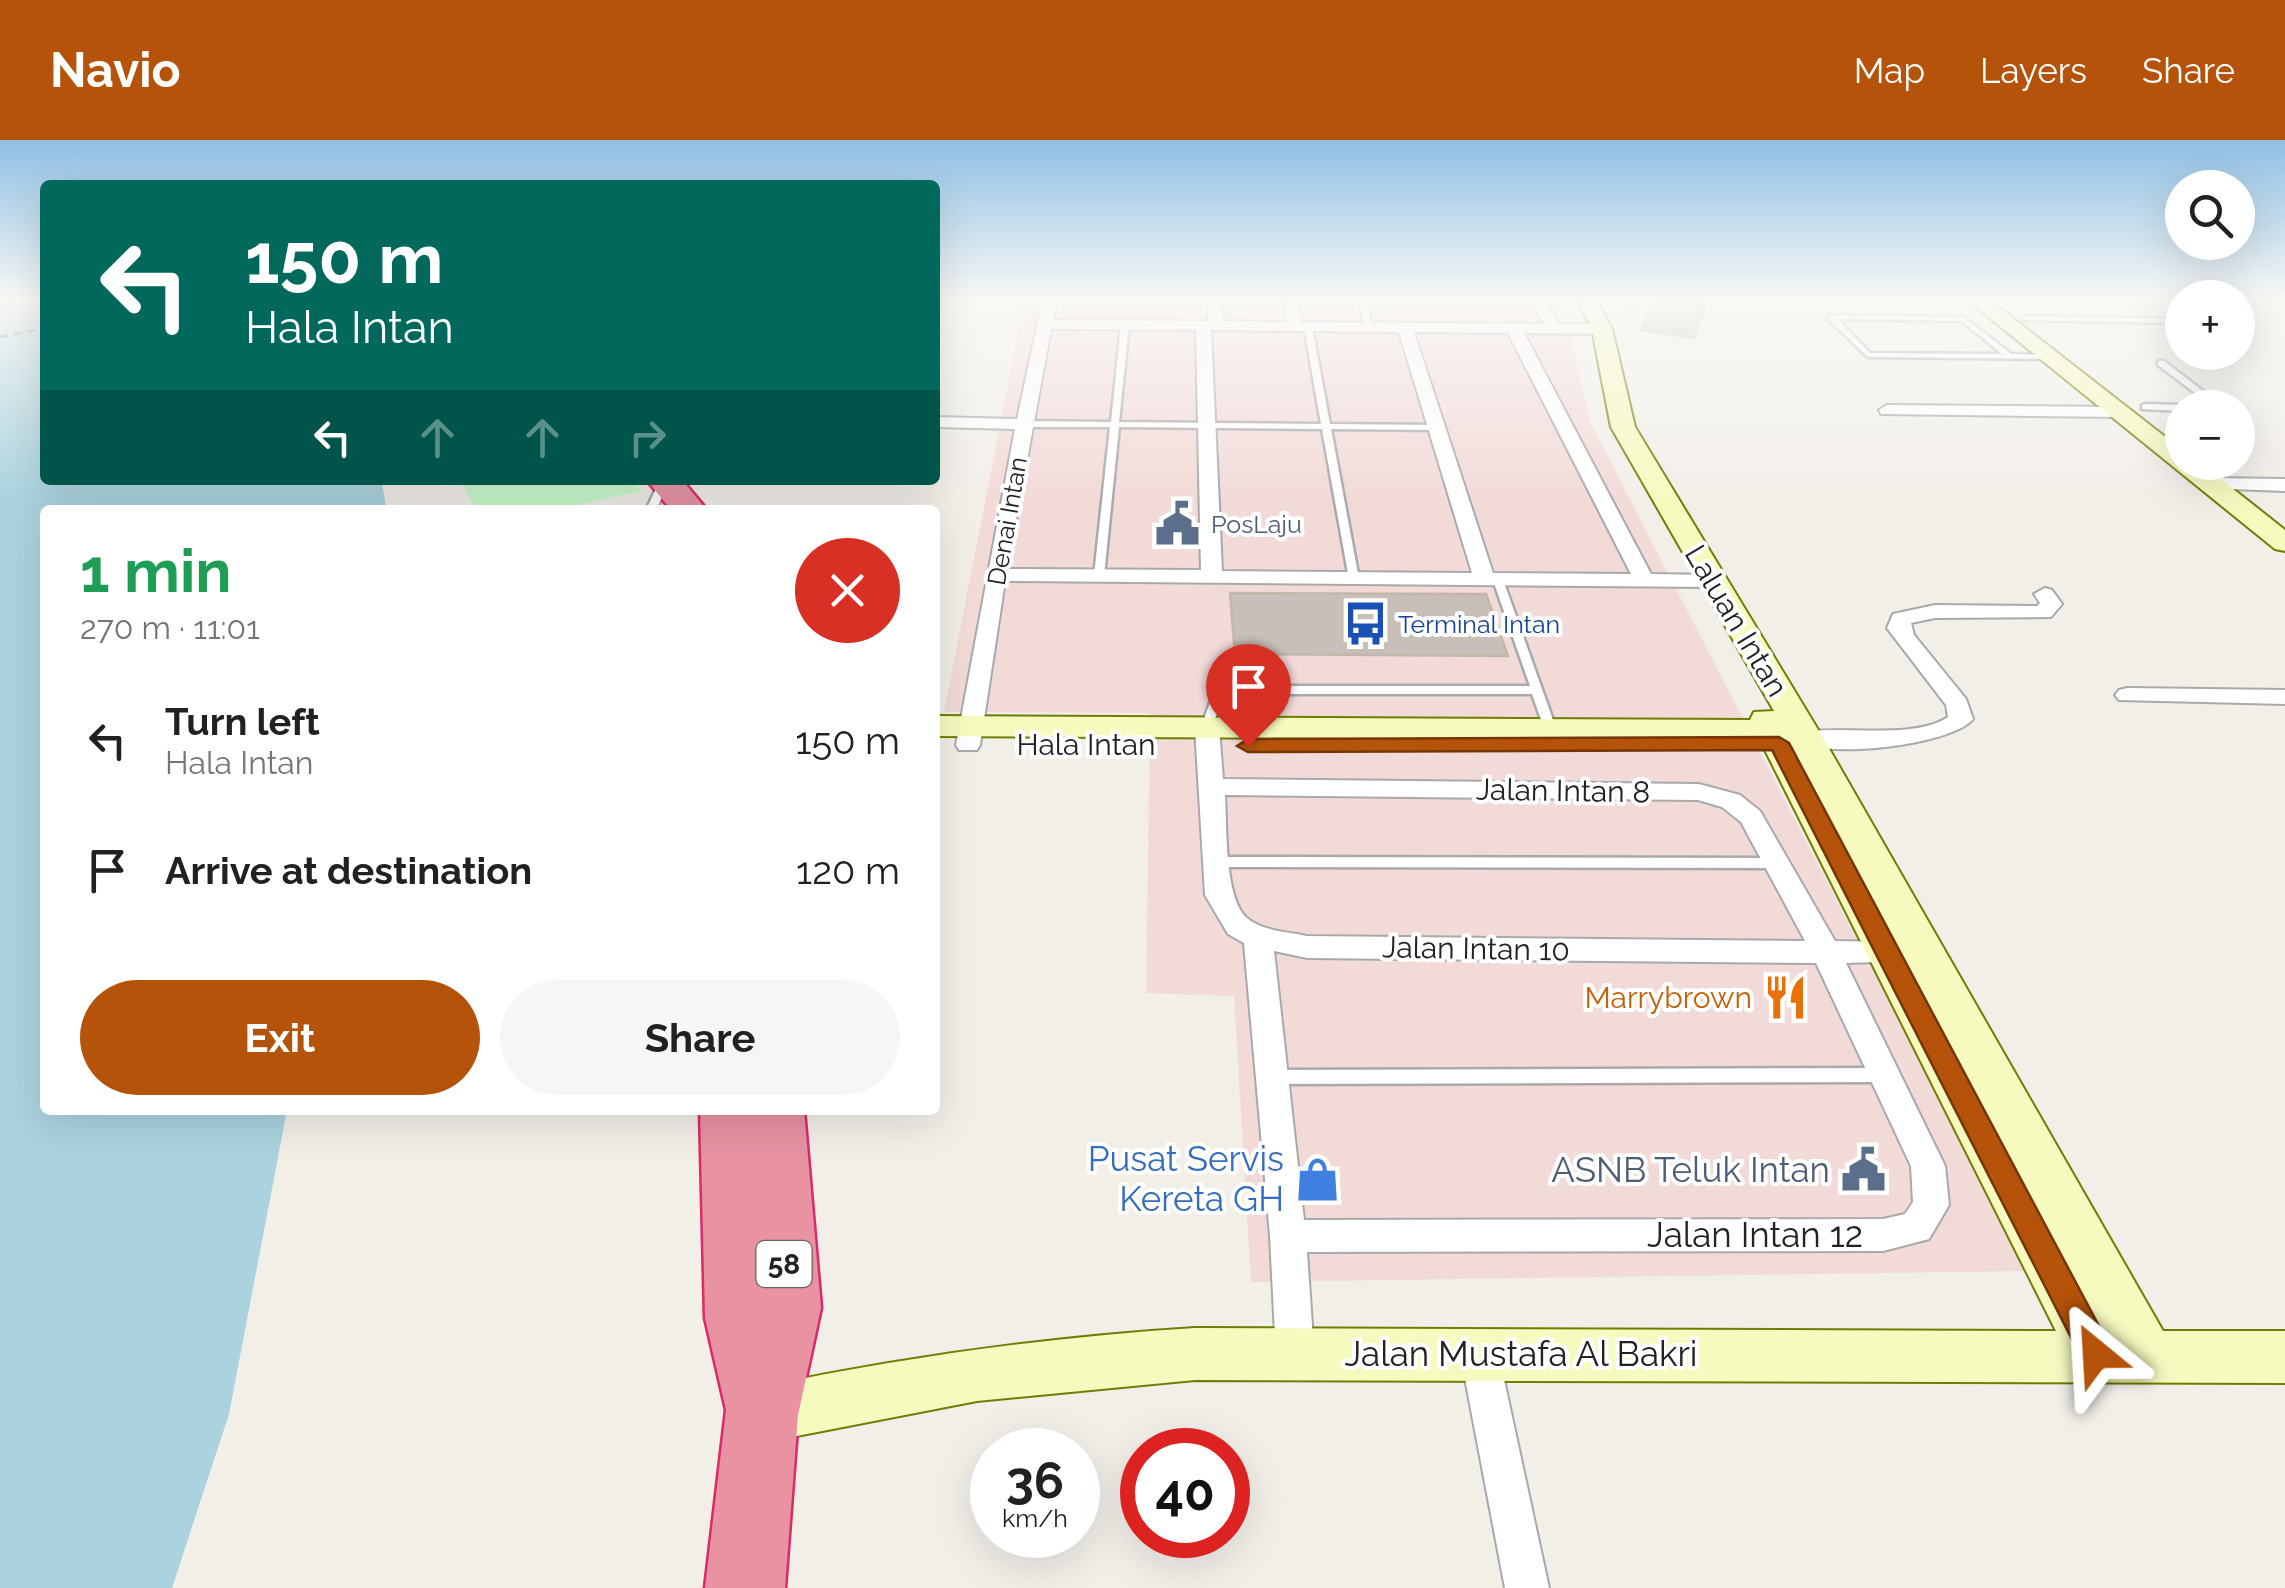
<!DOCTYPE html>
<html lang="en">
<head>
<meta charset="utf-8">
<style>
	:root { --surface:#fff; --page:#f6f6f6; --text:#202124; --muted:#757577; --accent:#b45309 }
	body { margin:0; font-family:Raleway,sans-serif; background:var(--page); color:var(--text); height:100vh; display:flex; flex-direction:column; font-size:38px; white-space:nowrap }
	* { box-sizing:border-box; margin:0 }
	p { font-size:32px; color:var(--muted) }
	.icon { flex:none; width:55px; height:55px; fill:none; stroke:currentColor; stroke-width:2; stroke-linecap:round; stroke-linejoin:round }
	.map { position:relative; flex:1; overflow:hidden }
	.drawer { position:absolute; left:40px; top:365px; width:900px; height:610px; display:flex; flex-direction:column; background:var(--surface); border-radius:10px; box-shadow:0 10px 40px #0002 }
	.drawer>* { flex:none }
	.guide { position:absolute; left:40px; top:40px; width:900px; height:305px; border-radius:10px; box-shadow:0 10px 40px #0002; background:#00695c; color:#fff; overflow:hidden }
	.fabs { position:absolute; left:2165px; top:30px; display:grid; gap:20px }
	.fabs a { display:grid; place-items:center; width:90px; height:90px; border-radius:50%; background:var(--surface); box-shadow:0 10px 40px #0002; font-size:50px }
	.speed { position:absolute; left:970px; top:1288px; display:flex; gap:20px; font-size:50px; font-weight:700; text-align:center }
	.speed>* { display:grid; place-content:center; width:130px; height:130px; border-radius:50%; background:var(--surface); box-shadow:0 10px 40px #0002; line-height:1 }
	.speed small { font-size:25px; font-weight:400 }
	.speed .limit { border:15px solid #d22; background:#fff; color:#111 }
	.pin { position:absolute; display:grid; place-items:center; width:85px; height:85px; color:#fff; margin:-102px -42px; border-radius:50% 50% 50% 0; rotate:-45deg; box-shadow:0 0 10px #0007 }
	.pin .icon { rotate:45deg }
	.me { position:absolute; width:110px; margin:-55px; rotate:333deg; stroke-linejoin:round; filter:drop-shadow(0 0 8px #0008) }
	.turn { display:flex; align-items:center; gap:35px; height:210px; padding:0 40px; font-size:45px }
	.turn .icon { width:130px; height:130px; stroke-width:2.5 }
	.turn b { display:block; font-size:70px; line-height:85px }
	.lanes { display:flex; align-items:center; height:95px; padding:0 40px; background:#0003; justify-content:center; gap:50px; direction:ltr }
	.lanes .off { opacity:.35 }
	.round { display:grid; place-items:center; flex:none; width:105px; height:105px; border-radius:52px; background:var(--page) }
	.overview { display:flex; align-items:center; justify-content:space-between; height:170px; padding:0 40px }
	h1 { font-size:60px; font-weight:700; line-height:75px; color:#1e9e55 }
	.primary-button { display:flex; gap:20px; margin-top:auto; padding:20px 40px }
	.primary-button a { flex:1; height:115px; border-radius:60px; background:var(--accent); color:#fff; font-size:40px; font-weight:700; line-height:115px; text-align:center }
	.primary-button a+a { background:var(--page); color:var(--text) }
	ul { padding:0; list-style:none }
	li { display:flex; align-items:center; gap:30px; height:130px; padding:0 40px }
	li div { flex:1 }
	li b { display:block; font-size:38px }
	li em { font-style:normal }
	header { display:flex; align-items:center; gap:60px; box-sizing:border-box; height:140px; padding:0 50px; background:var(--accent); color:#fff }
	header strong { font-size:48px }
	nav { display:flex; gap:55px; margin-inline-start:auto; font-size:35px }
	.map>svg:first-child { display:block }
	.commercial { fill:#f2dad9 }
	.park { fill:#c8facc }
	.water { fill:#aad3df }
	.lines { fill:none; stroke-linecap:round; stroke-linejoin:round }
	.ferry { stroke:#4a7aab; stroke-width:2.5; stroke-dasharray:8 6; stroke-linecap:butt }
	.building { fill:#c7bfb8; stroke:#c4b6ab; stroke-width:2.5 }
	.lane-casing { stroke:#a9a9a9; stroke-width:5 }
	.street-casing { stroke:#a9a9a9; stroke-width:4 }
	.secondary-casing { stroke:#707d05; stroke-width:4 }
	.highway-casing { stroke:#dc2a67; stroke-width:5 }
	.lane { fill:#fff; fill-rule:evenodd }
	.street { fill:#fff; fill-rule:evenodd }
	.secondary { fill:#f7fabf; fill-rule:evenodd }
	.highway { fill:#e892a2; fill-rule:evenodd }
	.route { fill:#b45309; stroke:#753606; stroke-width:2.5 }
	.labels { text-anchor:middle; stroke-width:8; stroke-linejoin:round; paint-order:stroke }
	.far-street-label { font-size:25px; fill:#222; stroke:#fff }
	.far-service-label { font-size:25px; fill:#4e5e75; stroke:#fff; text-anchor:start }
	.far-transit-label { font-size:25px; fill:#164399; stroke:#fff; text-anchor:start }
	.shield { fill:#fff; stroke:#646464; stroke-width:2.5 }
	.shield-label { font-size:28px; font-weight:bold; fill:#222 }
	.street-label { font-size:30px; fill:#222; stroke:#fff }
	.food-label { font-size:30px; fill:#c56008; stroke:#fff; text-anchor:end }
	.near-shop-label { font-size:35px; fill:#366cbe; stroke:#fff; text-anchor:end }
	.near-service-label { font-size:35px; fill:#4e5e75; stroke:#fff; text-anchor:end }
	.near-street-label { font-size:35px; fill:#222; stroke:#fff }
</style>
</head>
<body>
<header>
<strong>Navio</strong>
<nav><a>Map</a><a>Layers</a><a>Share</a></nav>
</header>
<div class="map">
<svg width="2285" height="1448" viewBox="0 0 2285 1448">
	<rect width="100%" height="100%" fill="#f2efe9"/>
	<path class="commercial" d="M 1025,158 L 1554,158 L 1567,179 L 1590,282 L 2028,1131 L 1251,1142 L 1234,856 L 1146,853 L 1150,573 L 944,572 Z"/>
	<path class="park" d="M 460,340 L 633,340 L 641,351 L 553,370 L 476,370 Z"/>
	<path class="water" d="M 0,158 L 45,158 L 45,340 L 381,340 L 387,370 L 45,370 L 45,970 L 287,970 L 229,1274 L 172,1448 L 0,1448 Z"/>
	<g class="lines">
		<path class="ferry" d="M 0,197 L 45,188"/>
	</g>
	<path class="building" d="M 1654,158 L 1708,158 L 1694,198 L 1641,190 Z
		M 1230,453 L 1486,454 L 1508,516 L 1235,514 Z"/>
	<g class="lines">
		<defs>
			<path id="lane" d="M 1359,158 L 1366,158 L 1372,190 L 1365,188 Z
				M 1476,158 L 1540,158 L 1536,160 L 1480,160 Z
				M 1624,158 L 1631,158 L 1636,165 L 1629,167 Z
				M 1831,175 L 1964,177 L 2011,214 L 2050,215 L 2054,217 L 2050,219 L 1868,217 L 1828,179 L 1828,175 ZM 1837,179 L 1962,181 L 2002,214 L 1870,213 Z
				M 2027,176 L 2175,179 L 2179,181 L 2175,183 L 2024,180 L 2023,178 Z
				M 1125,183 L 1129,185 L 1119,282 L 1321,284 L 1304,187 L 1308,185 L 1312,187 L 1330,284 L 1440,285 L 1441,287 L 1437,290 L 1331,289 L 1359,439 L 1358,441 L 1354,442 L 1349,439 L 1322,289 L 1119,287 L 1104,436 L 1103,438 L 1095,438 L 1094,436 L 1110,287 L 1025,287 L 1021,284 L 1025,281 L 1111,282 L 1121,185 Z
				M 2158,221 L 2164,221 L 2225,268 L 2215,268 L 2158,225 Z
				M 2145,264 L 2182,265 L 2186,268 L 2182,268 L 2182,271 L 2142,269 L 2142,265 Z
				M 660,340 L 670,340 L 656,370 L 646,370 Z
				M 1498,437 L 1503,440 L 1562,605 L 1560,608 L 1556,609 L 1550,605 L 1532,554 L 1250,554 L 1220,565 L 1211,590 L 1203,590 L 1201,587 L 1211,560 L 1249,546 L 1530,546 L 1493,440 Z
				M 1215,717 L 1778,718 L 1785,723 L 1778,728 L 1215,727 L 1208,722 Z
				M 1885,928 L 1891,930 L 1893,935 L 1891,940 L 1885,942 L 1274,944 L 1268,942 L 1266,937 L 1268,932 L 1274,930 Z"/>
			<path id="street" d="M 1043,158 L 1057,158 L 1053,180 L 1208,181 L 1208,158 L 1222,158 L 1223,181 L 1286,182 L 1284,158 L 1298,158 L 1301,182 L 1544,184 L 1529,158 L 1543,158 L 1559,184 L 1602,184 L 1610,189 L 1602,194 L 1524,193 L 1651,434 L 1712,435 L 1722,441 L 1712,447 L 1005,441 L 980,605 L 977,610 L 959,610 L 956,605 L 1015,289 L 935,287 L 935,277 L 1017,279 ZM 1051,189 L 1196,190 L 1201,430 L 1007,429 ZM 1211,190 L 1399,192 L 1472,433 L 1222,431 ZM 1414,192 L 1508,193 L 1631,434 L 1493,433 Z
				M 1887,265 L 2120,267 L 2128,272 L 2120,277 L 1881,274 L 1879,270 Z
				M 2211,338 L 2285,339 L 2285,351 L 2204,348 L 2202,344 Z
				M 2045,448 L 2052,450 L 2062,464 L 2051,477 L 1935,478 L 1911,483 L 1914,495 L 1966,559 L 1973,579 C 1951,606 1815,621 1794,598 C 1811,579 1909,604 1948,577 L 1946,565 L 1887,488 L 1893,474 L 1935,465 L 2037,466 L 2040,463 L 2034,454 Z
				M 2127,548 L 2285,550 L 2285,564 L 2119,560 L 2115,555 L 2119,550 Z
				M 1207,580 L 1219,587 L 1223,639 L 1699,644 L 1740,655 L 1760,671 L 1835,801 L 1902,802 L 1912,805 L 1917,813 L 1912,821 L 1846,823 L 1945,1026 L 1949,1065 L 1929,1099 L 1883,1111 L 1307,1112 L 1314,1214 L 1309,1227 L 1295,1233 L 1281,1227 L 1276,1214 L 1270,1096 L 1244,803 L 1228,794 L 1205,755 L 1195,587 ZM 1225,655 L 1698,660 L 1722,667 L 1741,682 L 1805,801 L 1307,796 C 1288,792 1262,791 1247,778 C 1224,758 1227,686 1225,655 ZM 1274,811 L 1307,818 L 1816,823 L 1911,1026 L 1913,1062 L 1905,1074 L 1883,1079 L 1304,1080 Z
				M 1479,1193 L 1493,1199 L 1498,1212 L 1549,1448 L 1505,1448 L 1460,1212 L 1465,1199 Z"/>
			<path id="secondary" d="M 1576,158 L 1596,158 L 1612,189 L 1635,287 L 1823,598 L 2163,1191 L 2285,1191 L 2285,1243 L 1195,1240 L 977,1261 L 761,1303 L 742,1294 L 733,1275 L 742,1256 L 761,1247 C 905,1217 1048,1197 1195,1188 L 2056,1191 L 1760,600 L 935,596 L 935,576 L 1750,580 L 1754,572 L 1774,571 L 1611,287 L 1592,189 Z
				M 1965,158 L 1987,158 L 2182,310 L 2182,322 L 2199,322 L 2285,390 L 2285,411 L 2275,409 Z"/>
			<path id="highway" d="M 647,340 L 682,340 L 707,370 L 671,370 Z
				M 700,970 L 804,970 L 821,1168 L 798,1275 L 785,1448 L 705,1448 L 726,1270 L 705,1178 Z"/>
		</defs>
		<use href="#lane" class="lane-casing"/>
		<use href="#street" class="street-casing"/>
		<use href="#secondary" class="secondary-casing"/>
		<use href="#highway" class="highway-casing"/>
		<use href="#lane" class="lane"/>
		<use href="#street" class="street"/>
		<use href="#secondary" class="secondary"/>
		<use href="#highway" class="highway"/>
	</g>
	<linearGradient id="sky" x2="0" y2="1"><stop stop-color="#8fc0e4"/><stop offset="0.44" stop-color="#f9f8f5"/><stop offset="1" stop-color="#f9f8f5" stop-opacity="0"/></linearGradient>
	<rect width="2285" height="361" fill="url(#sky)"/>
	<path class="route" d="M 1779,597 L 1789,603 L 2108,1203 L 2112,1214 L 2108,1225 L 2096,1229 L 2085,1225 L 1772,610 L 1248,612 L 1237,606 L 1248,599 Z"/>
	<defs>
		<symbol id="civic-bare" viewBox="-9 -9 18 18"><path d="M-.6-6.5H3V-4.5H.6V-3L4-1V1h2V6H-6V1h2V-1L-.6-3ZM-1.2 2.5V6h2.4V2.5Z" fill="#5c6f8a" stroke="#fff" stroke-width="2.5" paint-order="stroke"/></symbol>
		<symbol id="bus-bare" viewBox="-9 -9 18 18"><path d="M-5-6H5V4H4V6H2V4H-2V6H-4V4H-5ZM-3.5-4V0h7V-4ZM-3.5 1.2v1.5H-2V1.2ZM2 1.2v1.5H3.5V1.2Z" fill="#1a4fb4" stroke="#fff" stroke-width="2.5" paint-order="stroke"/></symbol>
		<symbol id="restaurant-bare" viewBox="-9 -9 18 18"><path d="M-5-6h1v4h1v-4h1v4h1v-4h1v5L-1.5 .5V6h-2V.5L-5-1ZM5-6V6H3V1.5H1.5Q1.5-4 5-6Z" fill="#e8710a" stroke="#fff" stroke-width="2.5" paint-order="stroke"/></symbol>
		<symbol id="shop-bare" viewBox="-9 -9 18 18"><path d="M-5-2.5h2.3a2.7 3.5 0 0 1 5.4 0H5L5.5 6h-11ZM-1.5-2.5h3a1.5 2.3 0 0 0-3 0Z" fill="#3f7fe0" stroke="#fff" stroke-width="2.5" paint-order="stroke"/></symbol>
	</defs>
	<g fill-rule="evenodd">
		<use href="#civic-bare" x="1146" y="352" width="63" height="63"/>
		<use href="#bus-bare" x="1334" y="452" width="63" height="63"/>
		<use href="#restaurant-bare" x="1754" y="826" width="63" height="63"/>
		<use href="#civic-bare" x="1832" y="998" width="63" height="63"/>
		<use href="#shop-bare" x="1286" y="1008" width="63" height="63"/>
	</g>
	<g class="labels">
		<g class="far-street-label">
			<text transform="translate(1007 381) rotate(-80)" y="9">Denai Intan</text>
		</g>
		<g class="far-service-label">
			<text x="1211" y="393">PosLaju</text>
		</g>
		<g class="far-transit-label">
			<text x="1398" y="493">Terminal Intan</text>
		</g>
		<rect class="shield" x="756.5" y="1101" width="55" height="46" rx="8"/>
		<g class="shield-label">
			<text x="784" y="1134">58</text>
		</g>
		<g class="street-label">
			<text transform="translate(1736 481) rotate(59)" y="10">Laluan Intan</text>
			<text x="1086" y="615">Hala Intan</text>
			<text transform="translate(1563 651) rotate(1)" y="10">Jalan Intan 8</text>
			<text transform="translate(1476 809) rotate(1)" y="10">Jalan Intan 10</text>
		</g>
		<g class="food-label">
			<text x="1752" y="868">Marrybrown</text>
		</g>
		<g class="near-shop-label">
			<text x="1284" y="1031">Pusat Servis<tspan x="1284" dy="40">Kereta GH</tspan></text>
		</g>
		<g class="near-service-label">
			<text x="1830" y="1042">ASNB Teluk Intan</text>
		</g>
		<g class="near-street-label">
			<text x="1755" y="1107">Jalan Intan 12</text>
			<text x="1521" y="1226">Jalan Mustafa Al Bakri</text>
		</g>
	</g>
</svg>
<div class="fabs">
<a><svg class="icon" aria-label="search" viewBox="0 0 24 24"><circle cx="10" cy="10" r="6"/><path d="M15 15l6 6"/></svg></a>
<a>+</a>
<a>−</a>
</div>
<div class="speed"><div>36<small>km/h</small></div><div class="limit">40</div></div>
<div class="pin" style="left:1248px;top:606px;background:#d93025"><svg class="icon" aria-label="arrive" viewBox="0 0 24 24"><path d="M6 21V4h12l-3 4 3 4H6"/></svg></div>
<svg class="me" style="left:2096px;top:1214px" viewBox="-20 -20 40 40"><path d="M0-17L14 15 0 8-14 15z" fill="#b45309" stroke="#fff" stroke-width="4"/></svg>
<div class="guide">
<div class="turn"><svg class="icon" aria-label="left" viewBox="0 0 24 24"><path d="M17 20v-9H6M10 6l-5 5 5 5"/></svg><div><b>150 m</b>Hala Intan</div></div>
<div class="lanes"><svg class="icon" aria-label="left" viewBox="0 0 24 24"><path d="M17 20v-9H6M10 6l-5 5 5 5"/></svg><svg class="icon off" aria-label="ahead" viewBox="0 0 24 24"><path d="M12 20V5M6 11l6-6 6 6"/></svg><svg class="icon off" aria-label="ahead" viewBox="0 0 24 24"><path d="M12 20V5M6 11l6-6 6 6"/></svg><svg class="icon off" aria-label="right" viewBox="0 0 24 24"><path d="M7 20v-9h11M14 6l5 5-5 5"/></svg></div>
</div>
<section class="drawer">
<div class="overview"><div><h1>1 min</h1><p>270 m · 11:01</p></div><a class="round" style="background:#d93025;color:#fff"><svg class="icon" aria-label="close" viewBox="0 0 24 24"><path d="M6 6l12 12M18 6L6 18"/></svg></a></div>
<ul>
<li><svg class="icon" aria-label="left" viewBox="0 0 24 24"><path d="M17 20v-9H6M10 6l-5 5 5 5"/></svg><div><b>Turn left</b><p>Hala Intan</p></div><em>150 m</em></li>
<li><svg class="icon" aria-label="arrive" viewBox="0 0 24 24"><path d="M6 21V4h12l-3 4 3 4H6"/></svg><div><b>Arrive at destination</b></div><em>120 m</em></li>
</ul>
<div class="primary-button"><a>Exit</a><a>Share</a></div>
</section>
</div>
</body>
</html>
